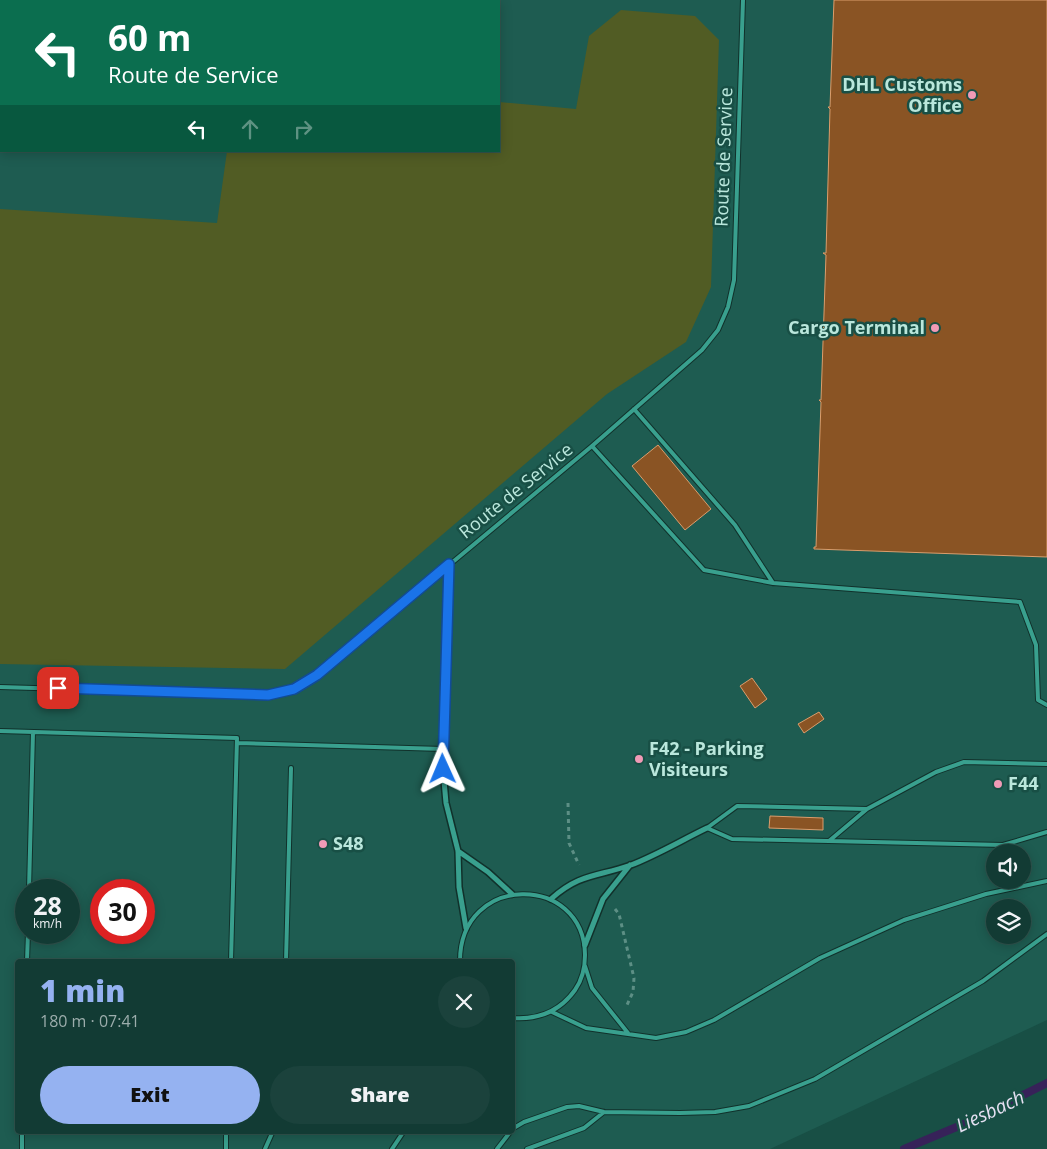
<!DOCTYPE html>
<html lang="en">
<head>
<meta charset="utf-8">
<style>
	:root { --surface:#123b34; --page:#1b423c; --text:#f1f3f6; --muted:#9cadac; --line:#31554f; --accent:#95b2f1 }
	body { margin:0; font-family:"Open Sans",sans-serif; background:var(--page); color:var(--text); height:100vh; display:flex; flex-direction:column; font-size:19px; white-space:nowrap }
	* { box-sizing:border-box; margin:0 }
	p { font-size:16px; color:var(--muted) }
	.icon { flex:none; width:28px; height:28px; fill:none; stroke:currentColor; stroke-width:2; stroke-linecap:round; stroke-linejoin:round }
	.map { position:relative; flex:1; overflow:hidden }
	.sheet { position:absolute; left:15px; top:959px; width:500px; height:175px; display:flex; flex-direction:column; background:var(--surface); border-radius:5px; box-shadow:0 2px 12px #0003,0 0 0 1px var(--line) }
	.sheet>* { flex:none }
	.hud { position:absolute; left:0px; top:0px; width:500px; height:152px; box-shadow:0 2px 12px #0003,0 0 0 1px var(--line); background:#0b6e4f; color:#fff; overflow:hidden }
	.tools { position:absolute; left:986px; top:844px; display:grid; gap:10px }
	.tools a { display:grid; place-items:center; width:45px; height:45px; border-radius:50%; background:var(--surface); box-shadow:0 2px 12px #0003,0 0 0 1px var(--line); font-size:25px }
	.speed { position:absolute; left:15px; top:879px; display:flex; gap:10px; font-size:25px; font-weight:700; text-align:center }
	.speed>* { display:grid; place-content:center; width:65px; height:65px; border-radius:50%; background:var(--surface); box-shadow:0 2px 12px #0003,0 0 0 1px var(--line); line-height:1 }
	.speed small { font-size:12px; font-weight:400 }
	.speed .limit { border:8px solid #d22; background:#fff; color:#111 }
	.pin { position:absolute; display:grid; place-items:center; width:42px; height:42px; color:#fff; margin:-21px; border-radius:10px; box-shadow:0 2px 8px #0006 }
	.me { position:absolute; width:55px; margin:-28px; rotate:359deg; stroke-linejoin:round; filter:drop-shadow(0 0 4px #0008) }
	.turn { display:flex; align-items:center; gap:18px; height:105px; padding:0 25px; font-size:22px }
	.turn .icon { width:65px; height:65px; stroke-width:2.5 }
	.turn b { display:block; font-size:35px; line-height:42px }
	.lanes { display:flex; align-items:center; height:48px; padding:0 25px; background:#0003; justify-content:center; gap:25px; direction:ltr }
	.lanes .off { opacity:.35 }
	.round { display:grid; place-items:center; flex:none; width:52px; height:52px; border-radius:26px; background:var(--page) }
	.head { display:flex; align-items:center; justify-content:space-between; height:85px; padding:0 25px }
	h1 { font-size:30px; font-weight:800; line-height:38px; color:var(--accent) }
	.button { display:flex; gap:10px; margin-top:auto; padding:10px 25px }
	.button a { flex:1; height:58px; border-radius:30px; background:var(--accent); color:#111; font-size:20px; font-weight:800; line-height:58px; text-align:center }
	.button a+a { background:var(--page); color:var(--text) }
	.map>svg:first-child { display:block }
	.built { fill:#1e5c51; fill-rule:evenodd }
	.green { fill:#515c24 }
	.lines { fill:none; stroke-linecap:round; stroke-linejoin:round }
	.stream { stroke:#372259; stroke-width:8 }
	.taxiway { stroke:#44786e; stroke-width:66 }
	.building { fill:#8a5424; stroke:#db9d6c }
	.lane-casing { stroke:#11312b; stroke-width:6 }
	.street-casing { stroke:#11312b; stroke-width:8 }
	.path { stroke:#5d8f85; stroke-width:3; stroke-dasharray:4 4; stroke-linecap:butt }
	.lane { stroke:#39a08e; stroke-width:4 }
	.street { stroke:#39a08e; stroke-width:5 }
	.route-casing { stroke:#114b97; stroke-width:12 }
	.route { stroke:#1a73e8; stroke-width:9 }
	.poi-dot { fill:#f09ab6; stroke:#184f45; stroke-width:2 }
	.labels { text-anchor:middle; stroke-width:5; stroke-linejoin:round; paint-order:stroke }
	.poi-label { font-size:18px; font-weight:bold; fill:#bae7dc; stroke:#184f45; text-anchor:start }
	.street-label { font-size:18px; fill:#bae7dc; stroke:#184f45 }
	.water-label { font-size:19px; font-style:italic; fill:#e5e0f2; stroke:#184f45 }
</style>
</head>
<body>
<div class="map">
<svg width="1047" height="1149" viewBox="0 0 1047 1149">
	<rect width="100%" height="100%" fill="#184f45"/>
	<path class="built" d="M 0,0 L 1047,0 L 1047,1020 L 770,1149 L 0,1149 ZM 1,1 L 499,1 L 499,151 L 1,151 ZM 995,852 L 1022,852 L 1022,880 L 995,880 ZM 26,890 L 69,890 L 69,932 L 26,932 ZM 101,890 L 144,890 L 144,932 L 101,932 ZM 995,908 L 1022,908 L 1022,935 L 995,935 ZM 18,961 L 512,961 L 512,1131 L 18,1131 Z"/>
	<path class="green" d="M 621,10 L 695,16 L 719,40 L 711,287 L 686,342 L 607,394 L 285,669 L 0,664 L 0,209 L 217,223 L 227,151 L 499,151 L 499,102 L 576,109 L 589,36 Z"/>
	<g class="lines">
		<path class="stream" d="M 904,1149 L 971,1121 L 1047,1083"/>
		<path class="taxiway" d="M 112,1 L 112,0"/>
	</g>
	<path class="building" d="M 834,0 L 1047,0 L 1047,557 L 814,549 L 814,547 L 816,547 L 821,402 L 819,400 L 821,400 L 826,255 L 823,253 L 826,253 L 830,109 L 828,107 L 830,107 Z
		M 658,445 L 711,509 L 685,530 L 632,466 Z
		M 752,678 L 767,699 L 755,708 L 740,686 Z
		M 819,712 L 824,719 L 804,733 L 798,724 Z
		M 770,816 L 823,818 L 823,830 L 769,828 Z"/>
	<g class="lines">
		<defs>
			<path id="lane" d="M 634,409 L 735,525 L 773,583
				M 592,446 L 704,570 L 773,583 L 1020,602 L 1036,645 L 1038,700 L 1047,705
				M 0,687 L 269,695 L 294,689 L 317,675 L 592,446 L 702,350 L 718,330 L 728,307 L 734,280 L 743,0
				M 0,731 L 237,738 L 231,961
				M 237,743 L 443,749
				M 867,809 L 737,806 L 707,828 L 732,839 L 829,841 L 867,809 L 936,772 L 964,762 L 1047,764
				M 829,841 L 1003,845 L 1047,832
				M 29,890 L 33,732
				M 27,961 L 28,932
				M 286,961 L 291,768
				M 460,961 C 460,873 584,873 585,955 C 585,967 582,980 575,990 C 560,1011 538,1020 512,1018
				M 585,966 L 592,988 L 628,1033
				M 552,1012 L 586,1028 L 656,1038 L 686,1032 L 714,1020 L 820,958 L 904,920 L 986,894 L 1047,881
				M 512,1129 L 524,1122 L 567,1107 L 579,1106 L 604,1112 L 680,1113 L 715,1112 L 749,1106 L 815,1079 L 983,981 L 1047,934
				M 22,1149 L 22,1131
				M 226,1149 L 226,1131
				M 265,1149 L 273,1131
				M 392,1149 L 404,1131
				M 497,1149 L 511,1131
				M 527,1149 L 584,1128 L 604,1112"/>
			<path id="street" d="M 449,564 L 443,769 L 446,803 L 458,851 L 459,887 L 466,928
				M 458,851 L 488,872 L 512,894
				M 551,899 C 580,873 597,877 631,865 C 657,855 682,840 707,828
				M 585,945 L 603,899 L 630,865"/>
		</defs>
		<use href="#lane" class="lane-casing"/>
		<use href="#street" class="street-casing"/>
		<path class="path" d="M 568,803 L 569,843 L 579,865
			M 615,909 L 619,914 L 634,978 L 633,992 L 626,1007"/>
		<use href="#lane" class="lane"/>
		<use href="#street" class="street"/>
	</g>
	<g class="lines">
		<defs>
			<path id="route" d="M 58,688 L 268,695 L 294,689 L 317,675 L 449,564 L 443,769"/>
		</defs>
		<use href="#route" class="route-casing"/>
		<use href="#route" class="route"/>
	</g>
	<g class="poi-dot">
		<circle cx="972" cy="95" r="5"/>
		<circle cx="935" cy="328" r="5"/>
		<circle cx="639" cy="759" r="5"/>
		<circle cx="998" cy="784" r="5"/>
		<circle cx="323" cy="844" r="5"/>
	</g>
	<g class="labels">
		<g class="poi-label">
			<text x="962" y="91" text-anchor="end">DHL Customs<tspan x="962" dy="21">Office</tspan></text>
			<text x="925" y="334" text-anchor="end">Cargo Terminal</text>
			<text x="649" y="755">F42 - Parking<tspan x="649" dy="21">Visiteurs</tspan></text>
			<text x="1008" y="790">F44</text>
			<text x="333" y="850">S48</text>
		</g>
		<g class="street-label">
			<text transform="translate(724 157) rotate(-88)" y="6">Route de Service</text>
			<text transform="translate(516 491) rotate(-39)" y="6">Route de Service</text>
		</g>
		<g class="water-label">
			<text transform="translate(990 1111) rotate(-25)" y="7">Liesbach</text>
		</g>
	</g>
</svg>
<div class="tools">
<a><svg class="icon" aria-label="sound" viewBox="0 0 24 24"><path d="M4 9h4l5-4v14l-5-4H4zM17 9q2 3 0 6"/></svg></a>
<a><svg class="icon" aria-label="layers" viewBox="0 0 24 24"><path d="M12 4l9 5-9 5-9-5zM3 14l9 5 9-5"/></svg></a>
</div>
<div class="speed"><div>28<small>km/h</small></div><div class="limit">30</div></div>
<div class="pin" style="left:58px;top:688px;background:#d93025"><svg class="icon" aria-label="arrive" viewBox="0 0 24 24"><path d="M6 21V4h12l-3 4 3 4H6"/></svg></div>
<svg class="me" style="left:443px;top:769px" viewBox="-20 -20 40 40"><path d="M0-17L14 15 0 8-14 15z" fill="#1a73e8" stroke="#fff" stroke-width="4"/></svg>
<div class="hud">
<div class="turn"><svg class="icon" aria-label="left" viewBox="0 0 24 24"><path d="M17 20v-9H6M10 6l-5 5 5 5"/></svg><div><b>60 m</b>Route de Service</div></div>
<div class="lanes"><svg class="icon" aria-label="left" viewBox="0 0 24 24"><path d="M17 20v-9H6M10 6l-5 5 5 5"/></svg><svg class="icon off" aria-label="ahead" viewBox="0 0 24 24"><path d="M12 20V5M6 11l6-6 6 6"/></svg><svg class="icon off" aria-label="right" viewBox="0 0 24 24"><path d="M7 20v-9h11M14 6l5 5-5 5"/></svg></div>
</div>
<section class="sheet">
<div class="head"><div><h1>1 min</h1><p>180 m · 07:41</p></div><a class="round"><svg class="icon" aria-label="close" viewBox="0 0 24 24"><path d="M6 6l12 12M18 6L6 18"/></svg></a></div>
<div class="button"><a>Exit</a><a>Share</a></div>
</section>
</div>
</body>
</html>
